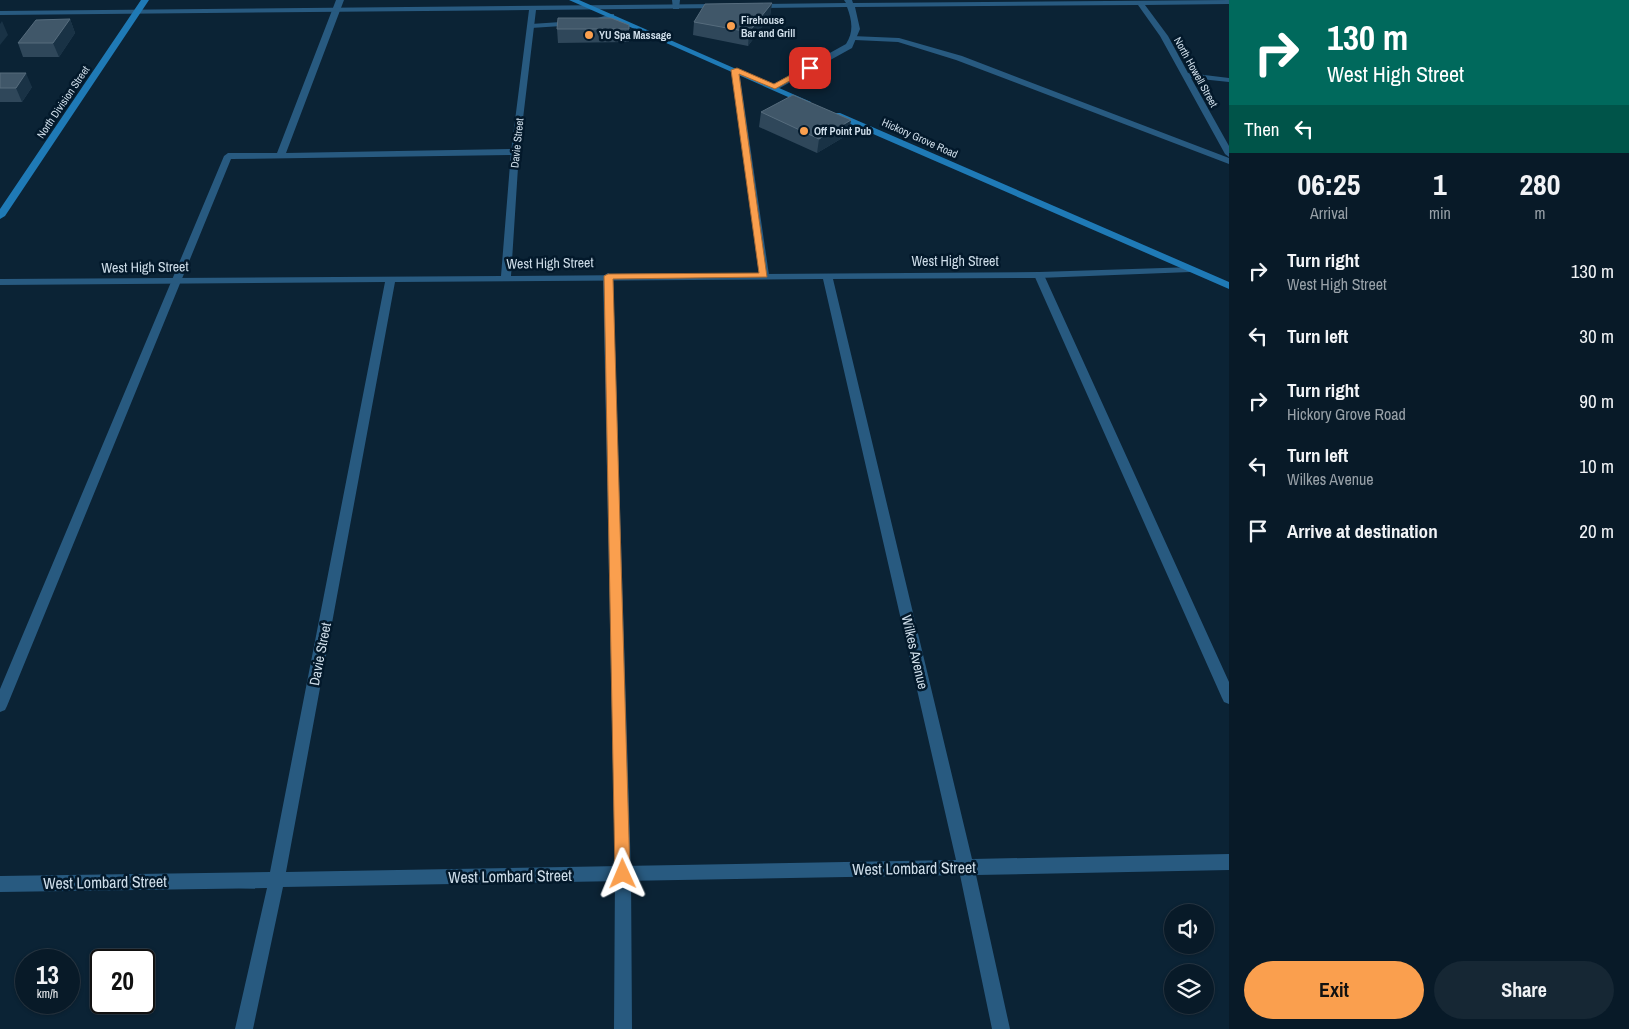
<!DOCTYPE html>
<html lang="en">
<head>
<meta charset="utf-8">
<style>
	:root { --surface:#081a28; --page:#162734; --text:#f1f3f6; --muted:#98a1a8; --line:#293845; --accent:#fa9f4e }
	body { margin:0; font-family:"Archivo Narrow",sans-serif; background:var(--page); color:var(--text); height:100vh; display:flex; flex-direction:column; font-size:19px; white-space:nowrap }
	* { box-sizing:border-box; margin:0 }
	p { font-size:16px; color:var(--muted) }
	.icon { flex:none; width:28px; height:28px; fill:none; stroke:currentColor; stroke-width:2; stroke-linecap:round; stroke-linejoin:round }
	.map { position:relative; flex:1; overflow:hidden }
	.side { display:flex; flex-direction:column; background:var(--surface); width:400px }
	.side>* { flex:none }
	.guide { background:#00695c; color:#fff; overflow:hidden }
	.fabs { position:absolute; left:1164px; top:904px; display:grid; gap:10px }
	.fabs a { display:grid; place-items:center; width:50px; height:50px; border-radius:50%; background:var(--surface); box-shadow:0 1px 4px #0004,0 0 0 1px var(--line); font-size:25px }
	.speed { position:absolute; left:15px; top:949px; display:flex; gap:10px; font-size:25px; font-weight:700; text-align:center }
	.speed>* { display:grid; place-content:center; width:65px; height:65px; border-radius:50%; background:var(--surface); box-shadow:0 1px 4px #0004,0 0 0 1px var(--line); line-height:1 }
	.speed small { font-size:12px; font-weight:400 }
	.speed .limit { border:2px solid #111; border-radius:8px; background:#fff; color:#111 }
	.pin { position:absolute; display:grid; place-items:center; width:42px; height:42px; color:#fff; margin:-21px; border-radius:10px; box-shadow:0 2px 8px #0006 }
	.me { position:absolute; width:55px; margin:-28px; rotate:359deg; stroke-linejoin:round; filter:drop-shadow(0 0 4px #0008) }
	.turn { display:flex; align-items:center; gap:18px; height:105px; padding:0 15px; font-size:22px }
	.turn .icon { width:65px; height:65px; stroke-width:2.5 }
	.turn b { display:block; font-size:35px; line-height:42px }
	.then { display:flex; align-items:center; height:48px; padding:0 15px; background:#0003; gap:10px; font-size:19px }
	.eta { display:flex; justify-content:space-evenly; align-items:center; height:85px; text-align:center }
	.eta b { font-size:30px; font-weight:800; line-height:35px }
	.button { display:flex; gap:10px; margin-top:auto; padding:10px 15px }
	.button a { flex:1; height:58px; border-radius:30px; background:var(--accent); color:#111; font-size:20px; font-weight:800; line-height:58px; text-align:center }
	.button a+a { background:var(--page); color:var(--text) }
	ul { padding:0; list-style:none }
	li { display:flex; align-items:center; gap:15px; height:65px; padding:0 15px }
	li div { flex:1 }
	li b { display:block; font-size:19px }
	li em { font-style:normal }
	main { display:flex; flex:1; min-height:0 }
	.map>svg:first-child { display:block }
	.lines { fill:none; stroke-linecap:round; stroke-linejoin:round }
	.service { fill:#285a80; fill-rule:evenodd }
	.minor { fill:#285a80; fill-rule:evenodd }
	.secondary { fill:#1f7ab6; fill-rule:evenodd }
	.wall { fill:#2f475a }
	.shaded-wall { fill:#193245 }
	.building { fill:#405769; stroke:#566c7d }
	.route { fill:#fa9f4e; stroke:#a26733 }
	.poi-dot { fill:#fa9f4e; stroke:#03192b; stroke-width:2 }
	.labels { text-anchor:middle; stroke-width:5; stroke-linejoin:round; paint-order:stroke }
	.far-poi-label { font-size:11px; font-weight:bold; fill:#cedde9; stroke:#03192b; text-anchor:start }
	.far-street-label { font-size:11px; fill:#cedde9; stroke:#03192b }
	.street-label { font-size:14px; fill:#cedde9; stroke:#03192b }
	.near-street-label { font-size:16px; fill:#cedde9; stroke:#03192b }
</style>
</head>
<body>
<main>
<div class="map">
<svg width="1229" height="1029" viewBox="0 0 1229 1029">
	<rect width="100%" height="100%" fill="#0b2335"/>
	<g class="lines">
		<path class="service" d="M 336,0 L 344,0 L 286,153 L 515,149 L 519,152 L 515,155 L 231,159 L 7,706 L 5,710 L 0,712 L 0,689 L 224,156 L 228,153 L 277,153 Z
			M 672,0 L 680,0 L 679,9 L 673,9 Z
			M 611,14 L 614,14 L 614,18 L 592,24 L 531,28 L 527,26 L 531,24 L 591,20 Z
			M 852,36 L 899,38 L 962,56 L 1229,158 L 1229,164 L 956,60 L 898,42 L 855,40 L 852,40 Z
			M 732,68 L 739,70 L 769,275 L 764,278 L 759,275 Z
			M 1039,272 L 1044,275 L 1229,682 L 1229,704 L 1224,702 L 1222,698 L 1034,275 Z
			M 608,273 L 613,276 L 631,874 L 632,1029 L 614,1029 L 615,874 L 603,276 Z"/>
		<path class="minor" d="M 844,0 L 852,0 L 853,3 L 1229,0 L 1229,4 L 1145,5 L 1168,36 L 1188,73 L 1229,78 L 1229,82 L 1191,78 L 1229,146 L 1229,157 L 1225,154 L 1160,36 L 1138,5 L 855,7 L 860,29 L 852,48 L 778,89 L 772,89 L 772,85 L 846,44 C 854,32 852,20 847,7 L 755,8 L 752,8 L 752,4 L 846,3 Z
			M 720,4 L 723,4 L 723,8 L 536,10 L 519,152 L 511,276 L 1039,272 L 1194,267 L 1195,269 L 1190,272 L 1039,278 L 833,279 L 972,859 L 1229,854 L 1229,870 L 976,875 L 1010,1029 L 992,1029 L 960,875 L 283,887 L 253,1029 L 235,1029 L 267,888 L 0,892 L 0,876 L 270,872 L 385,282 L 0,285 L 0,279 L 501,276 L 511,152 L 529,10 L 0,15 L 0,11 ZM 823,279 L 956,860 L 286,872 L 395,282 Z"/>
		<path class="secondary" d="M 141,0 L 149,0 L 5,216 L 0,219 L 0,209 Z
			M 569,0 L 579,0 L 811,102 L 804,104 Z
			M 834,113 L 840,113 L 1229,282 L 1229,289 L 834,117 Z"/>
	</g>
	<path class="wall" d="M 772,3 L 770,16 L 748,46 L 693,35 L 694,22 Z
		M 70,19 L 75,33 L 59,57 L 23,57 L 18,43 Z
		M 629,25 L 629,42 L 558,43 L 557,29 Z
		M 0,73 L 32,87 L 22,102 L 0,102 Z
		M 761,112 L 849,134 L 817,153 L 759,127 Z"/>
	<path class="shaded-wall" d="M 772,3 L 770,16 L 748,46 L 749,32 Z
		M 70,19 L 75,33 L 59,57 L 53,43 Z
		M 2,21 L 8,35 L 0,45 L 0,24 Z
		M 26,73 L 32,87 L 22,102 L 16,88 Z
		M 851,120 L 849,134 L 817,153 L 819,139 Z"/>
	<path class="building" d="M 772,3 L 749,32 L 694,22 L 705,4 Z
		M 558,18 L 611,18 L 629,25 L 629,29 L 557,29 Z
		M 70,19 L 53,43 L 18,43 L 36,20 Z
		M 0,73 L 26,73 L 16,88 L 0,88 Z
		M 793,95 L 851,120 L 819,139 L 761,112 Z"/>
	<path class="route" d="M 807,66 L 813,68 L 775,89 L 739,74 L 767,277 L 613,279 L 630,874 L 628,880 L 623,882 L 618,880 L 615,874 L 604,276 L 608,274 L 759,273 L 731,70 L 737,68 L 774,84 Z"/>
	<g class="poi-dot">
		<circle cx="731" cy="26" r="5"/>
		<circle cx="589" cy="35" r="5"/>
		<circle cx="804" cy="131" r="5"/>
	</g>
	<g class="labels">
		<g class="far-poi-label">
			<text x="741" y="24">Firehouse<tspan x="741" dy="13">Bar and Grill</tspan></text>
			<text x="599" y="39">YU Spa Massage</text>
			<text x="814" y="135">Off Point Pub</text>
		</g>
		<g class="far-street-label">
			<text transform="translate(1196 72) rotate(61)" y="4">North Howell Street</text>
			<text transform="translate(63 102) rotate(-56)" y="4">North Division Street</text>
			<text transform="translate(920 138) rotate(24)" y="4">Hickory Grove Road</text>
			<text transform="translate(517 143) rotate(-84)" y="4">Davie Street</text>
		</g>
		<g class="street-label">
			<text x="955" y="266">West High Street</text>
			<text transform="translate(550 263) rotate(-1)" y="5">West High Street</text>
			<text transform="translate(145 267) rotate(-1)" y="5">West High Street</text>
			<text transform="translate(915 652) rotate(77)" y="5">Wilkes Avenue</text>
			<text transform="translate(320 654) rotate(-79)" y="5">Davie Street</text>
		</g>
		<g class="near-street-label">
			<text transform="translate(914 868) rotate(-1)" y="6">West Lombard Street</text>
			<text transform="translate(510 876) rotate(-1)" y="6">West Lombard Street</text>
			<text transform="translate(105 882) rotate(-1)" y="6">West Lombard Street</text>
		</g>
	</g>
</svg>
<div class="fabs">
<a><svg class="icon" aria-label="sound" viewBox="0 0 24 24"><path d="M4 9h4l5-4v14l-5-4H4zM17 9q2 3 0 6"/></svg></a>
<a><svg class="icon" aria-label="layers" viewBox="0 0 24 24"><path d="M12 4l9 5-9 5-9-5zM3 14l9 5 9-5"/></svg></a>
</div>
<div class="speed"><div>13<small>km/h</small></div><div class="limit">20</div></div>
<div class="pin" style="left:810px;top:68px;background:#d93025"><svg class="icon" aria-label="arrive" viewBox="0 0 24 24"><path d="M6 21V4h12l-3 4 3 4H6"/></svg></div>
<svg class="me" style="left:623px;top:874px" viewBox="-20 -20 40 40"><path d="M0-17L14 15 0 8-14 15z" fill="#fa9f4e" stroke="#fff" stroke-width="4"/></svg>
</div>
<section class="side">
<div class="guide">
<div class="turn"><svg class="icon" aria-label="right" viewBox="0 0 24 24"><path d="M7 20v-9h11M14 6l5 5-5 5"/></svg><div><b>130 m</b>West High Street</div></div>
<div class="then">Then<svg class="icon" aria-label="left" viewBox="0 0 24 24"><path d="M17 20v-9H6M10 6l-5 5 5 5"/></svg></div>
</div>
<div class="eta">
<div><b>06:25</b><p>Arrival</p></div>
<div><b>1</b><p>min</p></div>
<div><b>280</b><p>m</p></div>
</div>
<ul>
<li><svg class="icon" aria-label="right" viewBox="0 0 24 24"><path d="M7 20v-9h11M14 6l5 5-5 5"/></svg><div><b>Turn right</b><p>West High Street</p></div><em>130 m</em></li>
<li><svg class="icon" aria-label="left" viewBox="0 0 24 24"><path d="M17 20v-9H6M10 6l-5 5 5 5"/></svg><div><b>Turn left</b></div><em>30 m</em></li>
<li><svg class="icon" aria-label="right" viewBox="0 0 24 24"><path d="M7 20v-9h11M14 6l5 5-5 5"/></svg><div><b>Turn right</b><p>Hickory Grove Road</p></div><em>90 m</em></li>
<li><svg class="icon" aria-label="left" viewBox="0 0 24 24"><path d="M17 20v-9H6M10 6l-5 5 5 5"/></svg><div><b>Turn left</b><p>Wilkes Avenue</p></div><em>10 m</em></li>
<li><svg class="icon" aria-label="arrive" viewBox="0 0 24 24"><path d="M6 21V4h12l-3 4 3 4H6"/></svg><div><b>Arrive at destination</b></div><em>20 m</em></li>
</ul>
<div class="button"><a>Exit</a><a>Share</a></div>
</section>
</main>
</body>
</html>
